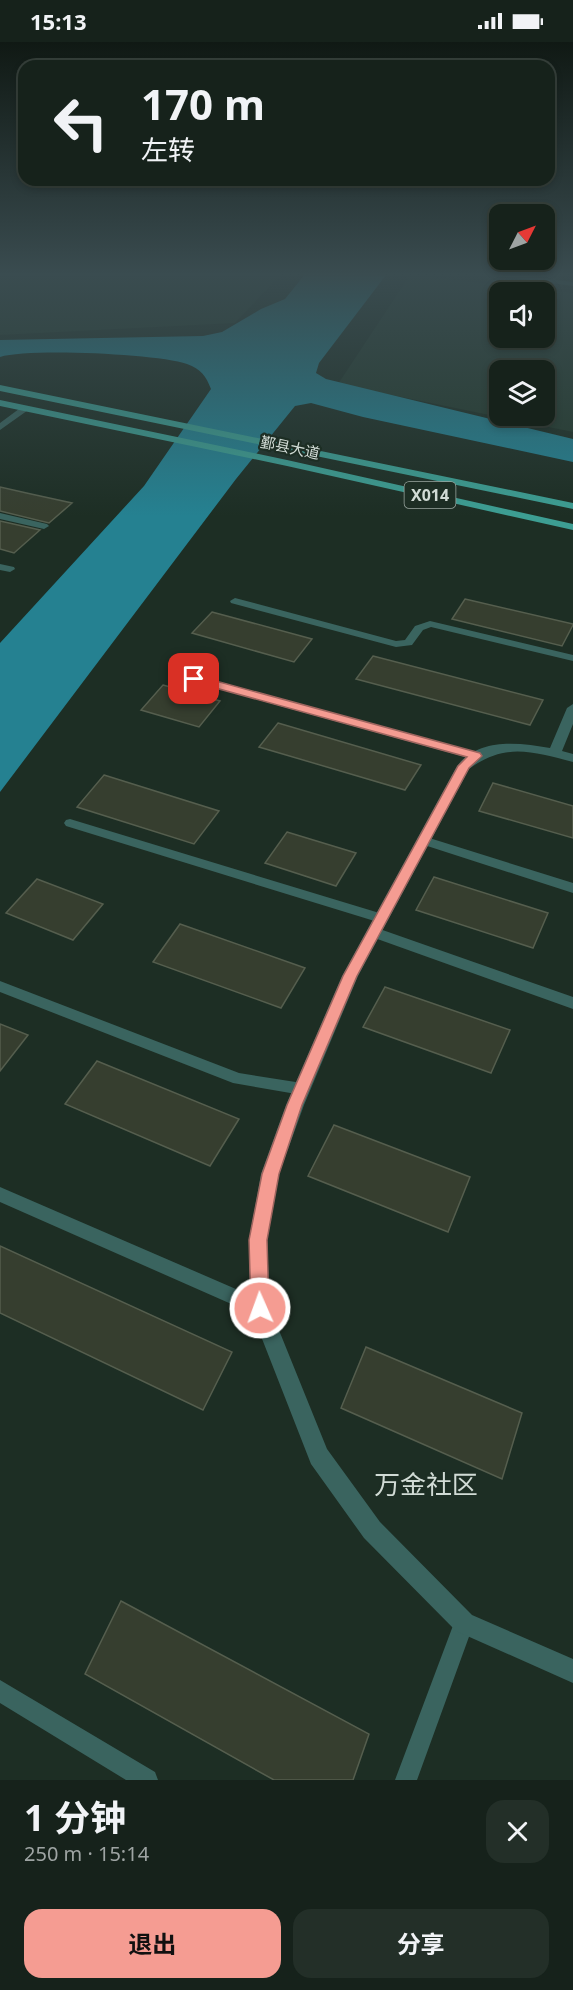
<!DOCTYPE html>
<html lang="zh">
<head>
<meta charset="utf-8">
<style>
	:root { --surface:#16221b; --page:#232f28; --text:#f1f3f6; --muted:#9ea4a3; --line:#353f3a; --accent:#f59c92 }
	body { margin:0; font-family:"Noto Sans","Noto Sans SC",sans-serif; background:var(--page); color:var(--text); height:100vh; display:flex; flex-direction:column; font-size:22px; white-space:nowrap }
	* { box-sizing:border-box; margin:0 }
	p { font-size:20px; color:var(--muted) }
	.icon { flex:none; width:33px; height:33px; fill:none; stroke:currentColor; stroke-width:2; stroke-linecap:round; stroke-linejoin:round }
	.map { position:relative; height:1738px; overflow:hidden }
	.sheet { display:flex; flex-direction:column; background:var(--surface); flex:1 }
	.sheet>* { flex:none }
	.guide { position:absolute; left:18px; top:18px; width:537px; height:126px; border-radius:18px; box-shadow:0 3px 9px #0003,0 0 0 2px var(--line); background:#16221b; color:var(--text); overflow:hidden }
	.needle { width:39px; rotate:48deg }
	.fabs { position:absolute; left:489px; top:162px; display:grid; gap:12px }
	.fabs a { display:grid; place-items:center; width:66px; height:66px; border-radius:12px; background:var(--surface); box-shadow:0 3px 9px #0003,0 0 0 2px var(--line); font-size:30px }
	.pin { position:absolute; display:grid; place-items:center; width:51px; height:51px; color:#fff; margin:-26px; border-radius:12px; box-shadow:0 3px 9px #0006 }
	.me { position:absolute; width:66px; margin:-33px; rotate:358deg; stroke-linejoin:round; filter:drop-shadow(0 0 4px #0008) }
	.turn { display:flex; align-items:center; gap:21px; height:126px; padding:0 24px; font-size:27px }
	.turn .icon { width:78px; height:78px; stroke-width:2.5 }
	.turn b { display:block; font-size:42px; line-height:51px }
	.round { display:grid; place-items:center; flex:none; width:63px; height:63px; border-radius:18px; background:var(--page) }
	.summary { display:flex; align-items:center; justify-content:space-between; height:102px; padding:0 24px }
	h1 { font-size:36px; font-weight:700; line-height:45px }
	.action { display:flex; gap:12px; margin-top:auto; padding:12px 24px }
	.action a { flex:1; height:69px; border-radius:18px; background:var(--accent); color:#111; font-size:24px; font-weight:700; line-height:69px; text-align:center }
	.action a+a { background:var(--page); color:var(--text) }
	.status { display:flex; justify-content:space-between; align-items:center; height:42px; padding:0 30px; background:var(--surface); direction:ltr }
	.status svg { height:16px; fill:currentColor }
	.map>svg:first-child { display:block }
	.built { fill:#243a2d; fill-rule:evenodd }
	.water { fill:#258191 }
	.building { fill:#363e2f; stroke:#555e4e; stroke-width:1.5 }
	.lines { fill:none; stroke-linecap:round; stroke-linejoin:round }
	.lane { fill:#3a645f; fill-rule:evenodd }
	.street { fill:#3a645f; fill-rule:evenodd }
	.primary { fill:#3d9e93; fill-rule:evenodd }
	.route { fill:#f59c92; stroke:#9f655f; stroke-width:1.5 }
	.labels { text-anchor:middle; stroke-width:4.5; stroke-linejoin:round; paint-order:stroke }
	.far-street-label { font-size:15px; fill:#d1dbd5; stroke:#1d2e24 }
	.shield { fill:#1d2e24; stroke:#9ba7a0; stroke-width:1.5 }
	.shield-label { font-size:16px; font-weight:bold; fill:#d1dbd5 }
	.near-quarter-label { font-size:26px; fill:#d1dbd5; stroke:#1d2e24 }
</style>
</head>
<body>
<div class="status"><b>15:13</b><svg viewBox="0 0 49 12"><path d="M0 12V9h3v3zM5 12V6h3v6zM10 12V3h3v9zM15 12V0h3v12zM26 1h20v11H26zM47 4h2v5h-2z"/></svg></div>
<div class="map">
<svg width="573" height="1738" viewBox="0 0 573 1738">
	<rect width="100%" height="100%" fill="#1d2e24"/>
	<path class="built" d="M 0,231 L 282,231 L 235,281 L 0,293 Z
		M 410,233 L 573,251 L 573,390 L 338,342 ZM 500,250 L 544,250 L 544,296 L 500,296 ZM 500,328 L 544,328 L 544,374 L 500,374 Z"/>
	<path class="water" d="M 306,231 L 386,233 L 319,321 L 316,331 L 326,337 L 573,397 L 573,420 L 363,375 L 311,361 L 295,364 L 236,437 L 0,750 L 0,601 L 144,444 L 211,347 C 206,334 201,327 187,322 C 158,312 29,306 0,315 L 0,298 L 203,294 L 222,290 L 261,267 L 285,257 Z"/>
	<path class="building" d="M 0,445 L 31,452 L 72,461 L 49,481 L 0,469 Z
		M 0,479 L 40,488 L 14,511 L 0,507 Z
		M 465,557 L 573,582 L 573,583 L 562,604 L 452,577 Z
		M 212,570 L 312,597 L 294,620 L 192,591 Z
		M 373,614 L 543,658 L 530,683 L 356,637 Z
		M 163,643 L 220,659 L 199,685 L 141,668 Z
		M 278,681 L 421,723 L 405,748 L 259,705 Z
		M 104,733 L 219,769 L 194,802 L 77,765 Z
		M 493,741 L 573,764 L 573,796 L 479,769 Z
		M 287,790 L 356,811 L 336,844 L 265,821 Z
		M 434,835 L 548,871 L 533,906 L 416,868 Z
		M 37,837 L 103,862 L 73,898 L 6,871 Z
		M 180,882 L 305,926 L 281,966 L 153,920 Z
		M 385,945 L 510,988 L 491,1031 L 363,985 Z
		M 0,982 L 28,993 L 0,1029 Z
		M 97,1019 L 239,1077 L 210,1124 L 65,1062 Z
		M 334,1083 L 470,1135 L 448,1190 L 308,1134 Z
		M 0,1204 L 232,1310 L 203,1368 L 0,1271 Z
		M 366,1305 L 522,1371 L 502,1437 L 341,1366 Z
		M 121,1559 L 369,1692 L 353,1738 L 274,1738 L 85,1632 Z"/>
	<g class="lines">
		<path class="lane" d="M 0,471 L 47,482 L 49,484 L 44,487 L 0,477 Z
			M 0,522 L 14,525 L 15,527 L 10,530 L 0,528 Z
			M 235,556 L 396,599 L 405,598 L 415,584 L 430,579 L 573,613 L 573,619 L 431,585 L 423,588 L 412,603 L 396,605 L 231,561 L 230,559 Z
			M 194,634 L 480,711 L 482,714 L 476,718 L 190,639 L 188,637 Z
			M 70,777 L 386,873 L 388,876 L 381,881 L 66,784 L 64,781 L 66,778 Z
			M 423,794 L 573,841 L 573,851 L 418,801 L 417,798 L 418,795 Z
			M 374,885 L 573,955 L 573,967 L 369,894 L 367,890 L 369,886 Z
			M 0,939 L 239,1031 L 302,1041 L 307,1043 L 310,1047 L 307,1051 L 302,1053 L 233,1041 L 0,950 Z
			M 0,1145 L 266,1260 L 269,1266 L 266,1272 L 260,1274 L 254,1272 L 0,1160 Z
			M 464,1571 L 471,1574 L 474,1581 L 417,1738 L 395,1738 L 454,1581 L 457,1574 Z
			M 0,1638 L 155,1730 L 158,1738 L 126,1738 L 0,1661 Z"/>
		<path class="street" d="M 479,231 L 503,231 L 573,240 L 573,244 Z
			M 23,364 L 31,366 L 0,388 L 0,381 Z
			M 573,662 L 573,682 L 562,709 L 573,712 L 573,720 C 533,710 505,700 469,727 L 358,934 L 304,1063 L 279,1132 L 267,1198 L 270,1266 L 327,1407 L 380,1480 L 472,1573 L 573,1617 L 573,1641 L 456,1589 L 364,1496 L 311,1422 L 250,1266 L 249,1198 L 261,1132 L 286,1063 L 342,934 L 457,724 C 480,695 519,701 550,706 L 567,666 Z"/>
		<path class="primary" d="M 0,343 L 573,461 L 573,467 L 0,349 Z
			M 0,358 L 287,418 L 573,482 L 573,488 L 287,424 L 0,364 Z"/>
	</g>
	<linearGradient id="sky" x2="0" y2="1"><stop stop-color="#101914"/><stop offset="0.49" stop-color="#3a4c50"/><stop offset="1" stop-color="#3a4c50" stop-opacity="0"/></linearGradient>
	<rect width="573" height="474" fill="url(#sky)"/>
	<path class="route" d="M 194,633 L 480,711 L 482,714 L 469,726 L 357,934 L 302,1063 L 279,1132 L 267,1198 L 269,1266 L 266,1272 L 260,1274 L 254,1272 L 251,1266 L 249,1198 L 262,1132 L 287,1063 L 343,934 L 458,724 L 467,715 L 190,639 L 188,637 Z"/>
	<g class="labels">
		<g class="far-street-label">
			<text transform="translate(290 406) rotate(12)" y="5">鄞县大道</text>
		</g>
		<rect class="shield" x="404.5" y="440" width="51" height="26" rx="4.5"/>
		<g class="shield-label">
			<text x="430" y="459">X014</text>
		</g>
		<g class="near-quarter-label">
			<text x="426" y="1452">万金社区</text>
		</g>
	</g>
</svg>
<div class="fabs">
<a><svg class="needle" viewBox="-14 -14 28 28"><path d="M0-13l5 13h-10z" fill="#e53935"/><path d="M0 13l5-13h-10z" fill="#9ea4a3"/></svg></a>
<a><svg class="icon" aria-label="sound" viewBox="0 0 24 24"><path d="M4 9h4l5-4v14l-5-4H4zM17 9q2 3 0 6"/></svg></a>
<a><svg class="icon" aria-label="layers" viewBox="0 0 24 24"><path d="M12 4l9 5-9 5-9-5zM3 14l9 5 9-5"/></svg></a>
</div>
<div class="pin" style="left:194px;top:637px;background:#d93025"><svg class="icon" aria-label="arrive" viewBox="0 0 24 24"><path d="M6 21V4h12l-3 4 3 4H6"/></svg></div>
<svg class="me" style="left:260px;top:1266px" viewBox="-20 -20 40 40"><circle r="17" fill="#f59c92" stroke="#fff" stroke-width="3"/><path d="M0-11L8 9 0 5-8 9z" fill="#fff"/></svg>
<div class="guide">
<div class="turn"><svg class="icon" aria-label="left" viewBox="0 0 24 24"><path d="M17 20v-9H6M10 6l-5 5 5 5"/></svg><div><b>170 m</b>左转</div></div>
</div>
</div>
<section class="sheet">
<div class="summary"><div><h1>1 分钟</h1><p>250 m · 15:14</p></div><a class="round"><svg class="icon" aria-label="close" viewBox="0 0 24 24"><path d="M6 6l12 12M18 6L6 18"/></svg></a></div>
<div class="action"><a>退出</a><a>分享</a></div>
</section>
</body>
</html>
